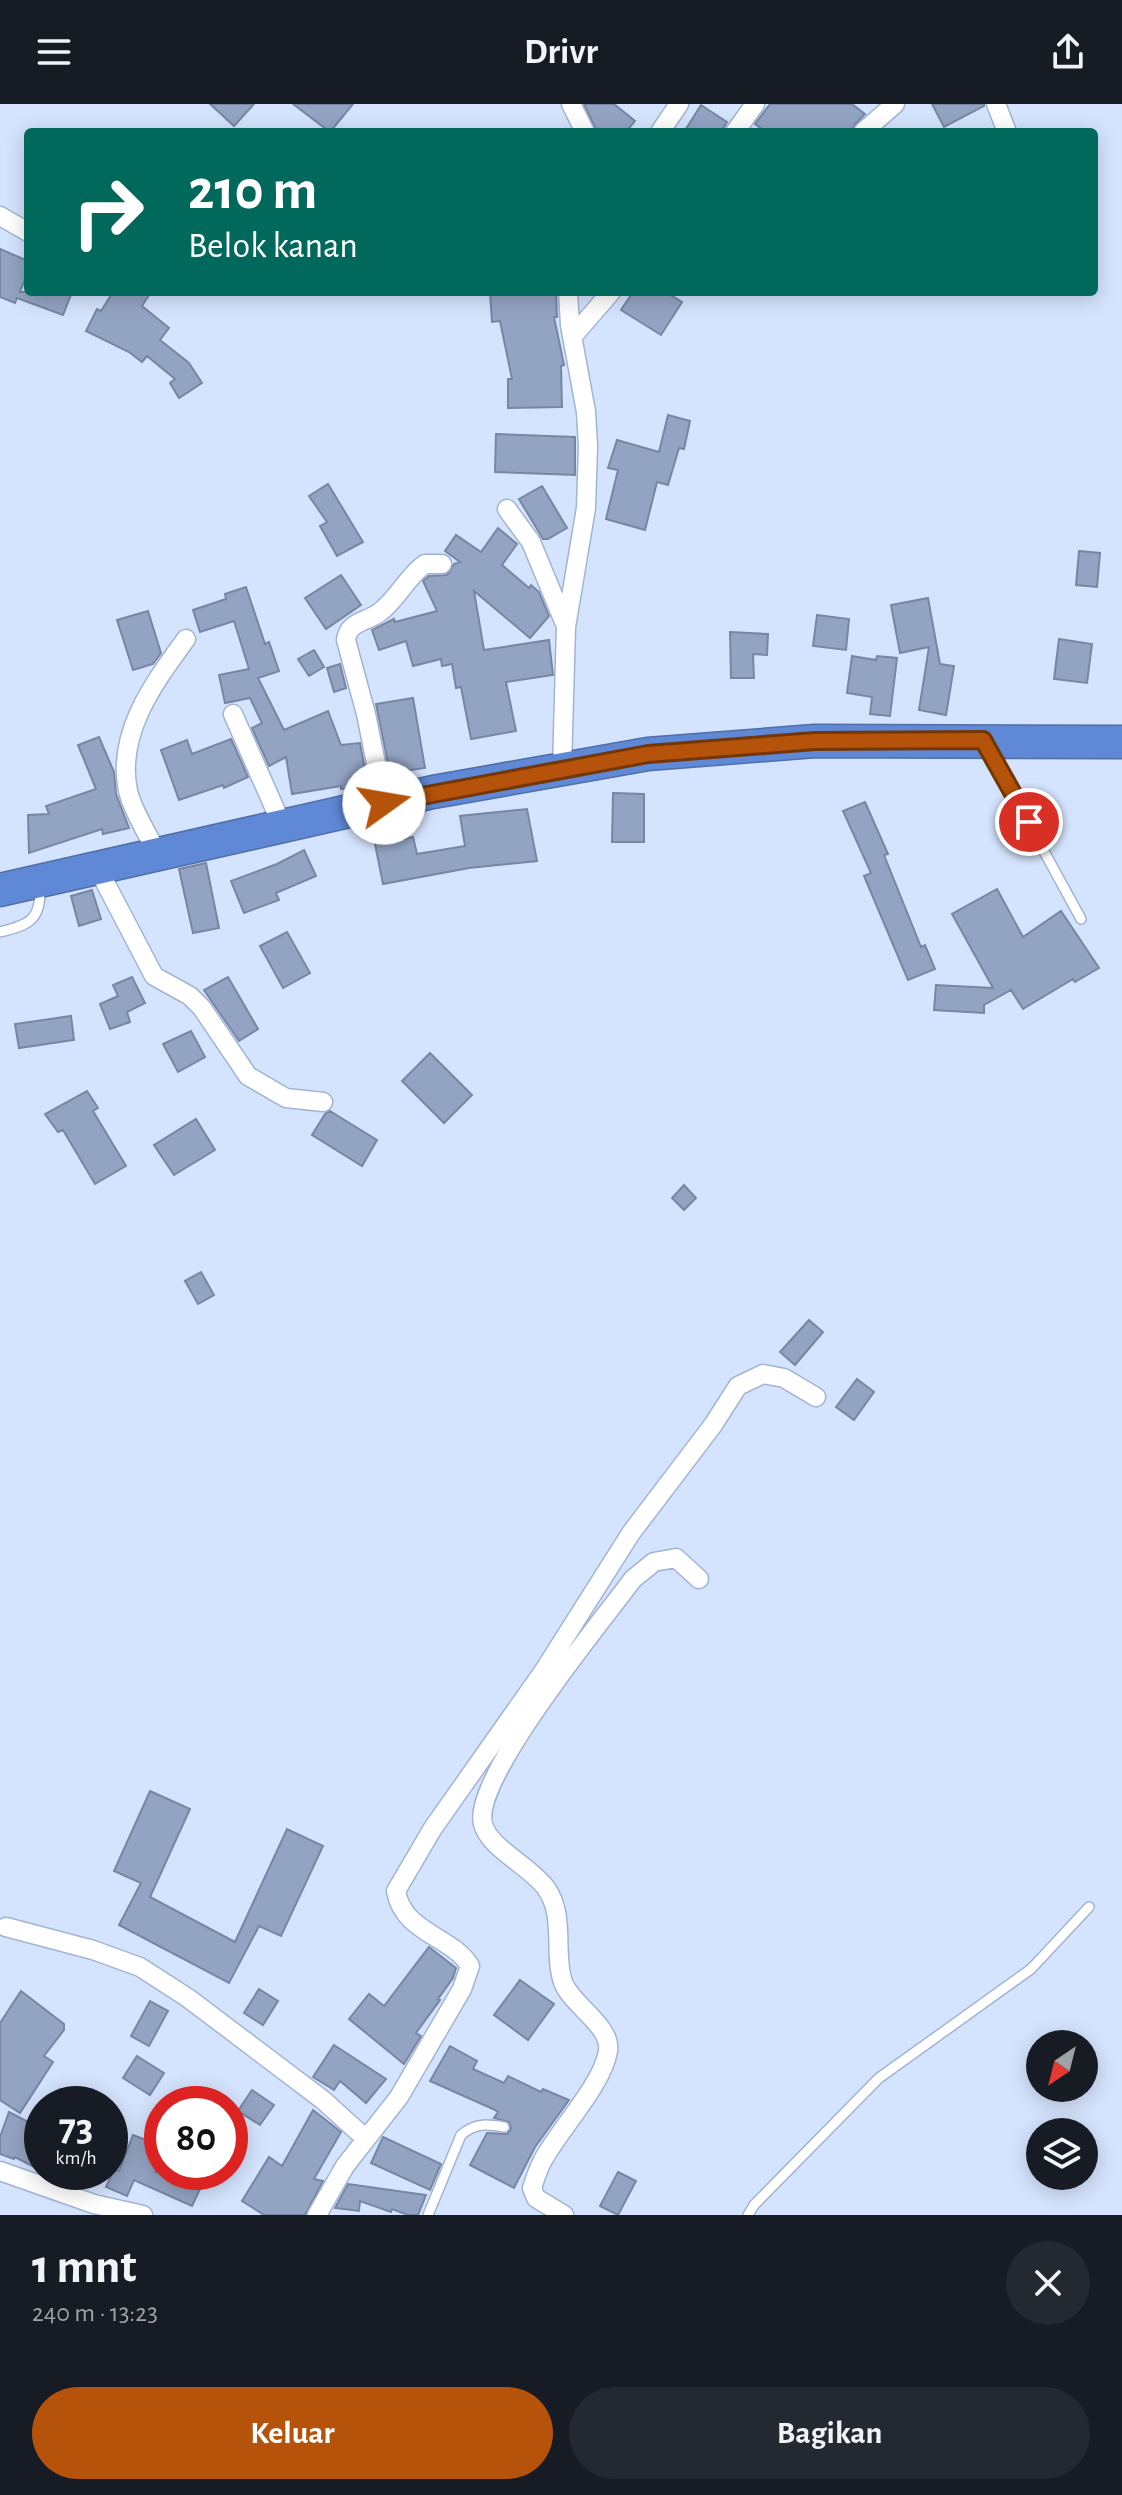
<!DOCTYPE html>
<html lang="id">
<head>
<meta charset="utf-8">
<style>
	:root { --surface:#171b24; --page:#242831; --text:#f1f3f6; --muted:#9ea1a6; --accent:#b45309 }
	body { margin:0; font-family:"Alegreya Sans",sans-serif; background:var(--page); color:var(--text); height:100vh; display:flex; flex-direction:column; font-size:30px; white-space:nowrap }
	* { box-sizing:border-box; margin:0 }
	p { font-size:26px; color:var(--muted) }
	.icon { flex:none; width:44px; height:44px; fill:none; stroke:currentColor; stroke-width:2; stroke-linecap:round; stroke-linejoin:round }
	.map { position:relative; height:2111px; overflow:hidden }
	.side { display:flex; flex-direction:column; background:var(--surface); flex:1 }
	.side>* { flex:none }
	.hud { position:absolute; left:24px; top:24px; width:1074px; height:168px; border-radius:8px; box-shadow:0 4px 20px #0003; background:#00695c; color:#fff; overflow:hidden }
	.needle { width:52px; rotate:215deg }
	.buttons { position:absolute; left:1026px; top:1926px; display:grid; gap:16px }
	.buttons a { display:grid; place-items:center; width:72px; height:72px; border-radius:50%; background:var(--surface); box-shadow:0 4px 20px #0003; font-size:40px }
	.speed { position:absolute; left:24px; top:1982px; display:flex; gap:16px; font-size:40px; font-weight:700; text-align:center }
	.speed>* { display:grid; place-content:center; width:104px; height:104px; border-radius:50%; background:var(--surface); box-shadow:0 4px 20px #0003; line-height:1 }
	.speed small { font-size:20px; font-weight:400 }
	.speed .limit { border:12px solid #d22; background:#fff; color:#111 }
	.pin { position:absolute; display:grid; place-items:center; width:68px; height:68px; color:#fff; margin:-34px; border:4px solid #fff; border-radius:50%; box-shadow:0 2px 8px #0007 }
	.me { position:absolute; width:88px; margin:-44px; rotate:77deg; stroke-linejoin:round; filter:drop-shadow(0 0 6px #0008) }
	.turn { display:flex; align-items:center; gap:28px; height:168px; padding:0 32px; font-size:36px }
	.turn .icon { width:104px; height:104px; stroke-width:2.5 }
	.turn b { display:block; font-size:56px; line-height:68px }
	.round { display:grid; place-items:center; flex:none; width:84px; height:84px; border-radius:42px; background:var(--page) }
	.headline { display:flex; align-items:center; justify-content:space-between; height:136px; padding:0 32px }
	h1 { font-size:48px; font-weight:700; line-height:60px }
	.action { display:flex; gap:16px; margin-top:auto; padding:16px 32px }
	.action a { flex:1; height:92px; border-radius:48px; background:var(--accent); color:#fff; font-size:32px; font-weight:700; line-height:92px; text-align:center }
	.action a+a { background:var(--page); color:var(--text) }
	header { display:flex; justify-content:space-between; align-items:center; height:104px; padding:0 32px; background:var(--surface); font-size:36px; font-weight:700 }
	.map>svg:first-child { display:block }
	.building { fill:#93a4c3; stroke:#7686a4; stroke-width:2 }
	.lines { fill:none; stroke-linecap:round; stroke-linejoin:round }
	.lane-casing { stroke:#a2b4d3; stroke-width:12 }
	.street-casing { stroke:#a2b4d3; stroke-width:21 }
	.highway-casing { stroke:#516ea5; stroke-width:35 }
	.lane { stroke:#fff; stroke-width:9 }
	.street { stroke:#fff; stroke-width:18 }
	.highway { stroke:#5f88d6; stroke-width:32 }
	.route-casing { stroke:#753606; stroke-width:20 }
	.route { stroke:#b45309; stroke-width:14 }
</style>
</head>
<body>
<header><svg class="icon" aria-label="menu" viewBox="0 0 24 24"><path d="M4 6h16M4 12h16M4 18h16"/></svg>Drivr<svg class="icon" aria-label="share" viewBox="0 0 24 24"><path d="M12 15V3M7 8l5-5 5 5M5 13v7h14v-7"/></svg></header>
<div class="map">
<svg width="1122" height="2111" viewBox="0 0 1122 2111">
	<rect width="100%" height="100%" fill="#d5e4fe"/>
	<path class="building" d="M 210,0 L 254,0 L 234,22 Z
		M 293,0 L 353,0 L 330,28 Z
		M 584,0 L 614,0 L 635,17 L 626,28 L 597,28 Z
		M 770,0 L 852,0 L 865,10 L 855,20 L 851,28 L 766,28 L 755,20 Z
		M 932,0 L 984,0 L 984,2 L 944,23 Z
		M 701,1 L 727,18 L 721,28 L 684,28 Z
		M 0,145 L 28,157 L 28,168 L 20,188 L 72,188 L 63,211 L 17,194 L 15,199 L 0,193 Z
		M 113,188 L 151,188 L 142,202 L 169,224 L 160,236 L 189,259 L 202,279 L 179,294 L 170,279 L 175,275 L 147,252 L 142,258 L 129,248 L 86,227 L 97,205 L 101,207 Z
		M 490,188 L 556,188 L 557,213 L 554,213 L 564,261 L 561,262 L 562,303 L 508,304 L 508,275 L 512,275 L 500,217 L 492,218 Z
		M 633,188 L 666,188 L 682,198 L 661,231 L 621,206 Z
		M 668,311 L 690,317 L 684,345 L 679,344 L 668,381 L 657,378 L 645,426 L 606,415 L 618,366 L 608,364 L 617,336 L 659,348 Z
		M 496,330 L 575,333 L 575,371 L 495,368 Z
		M 328,380 L 363,438 L 337,452 L 320,422 L 327,418 L 309,392 Z
		M 542,382 L 567,424 L 548,435 L 543,435 L 519,395 Z
		M 498,424 L 517,440 L 502,461 L 529,484 L 531,481 L 539,488 L 549,512 L 530,534 L 474,487 L 484,546 L 549,536 L 553,571 L 506,578 L 516,627 L 471,635 L 461,583 L 456,584 L 452,560 L 442,562 L 441,555 L 413,562 L 406,537 L 379,546 L 372,526 L 394,515 L 395,518 L 437,507 L 423,477 L 429,472 L 447,471 L 454,460 L 460,458 L 445,447 L 456,431 L 481,448 Z
		M 1079,447 L 1100,449 L 1097,483 L 1076,481 Z
		M 341,471 L 361,501 L 326,525 L 305,494 Z
		M 246,483 L 265,540 L 269,538 L 279,567 L 258,574 L 284,626 L 328,607 L 341,641 L 360,639 L 368,682 L 341,685 L 341,682 L 292,690 L 286,653 L 269,662 L 252,624 L 262,619 L 250,594 L 225,599 L 219,571 L 249,565 L 234,517 L 200,528 L 193,506 L 226,495 L 225,490 Z
		M 928,494 L 940,560 L 954,562 L 946,611 L 919,606 L 929,543 L 900,549 L 891,501 Z
		M 148,507 L 161,549 L 153,560 L 133,566 L 117,516 Z
		M 817,511 L 849,515 L 846,546 L 813,542 Z
		M 730,528 L 768,530 L 767,551 L 753,550 L 754,574 L 731,574 Z
		M 1059,535 L 1092,540 L 1087,579 L 1054,575 Z
		M 314,546 L 324,563 L 309,572 L 298,555 Z
		M 852,552 L 876,556 L 877,552 L 897,554 L 890,612 L 870,610 L 872,593 L 847,589 Z
		M 340,560 L 346,584 L 334,588 L 327,564 Z
		M 413,594 L 425,664 L 390,669 L 376,600 Z
		M 99,633 L 114,668 L 116,690 L 129,724 L 103,730 L 102,725 L 29,749 L 28,711 L 49,710 L 46,702 L 96,685 L 78,641 Z
		M 231,635 L 248,673 L 224,684 L 223,681 L 179,696 L 161,646 L 187,636 L 192,650 Z
		M 613,689 L 644,690 L 644,738 L 612,738 Z
		M 865,698 L 888,750 L 884,751 L 921,843 L 925,841 L 935,865 L 908,876 L 864,772 L 871,769 L 843,707 Z
		M 527,705 L 537,757 L 469,764 L 383,780 L 375,740 L 387,738 L 387,731 L 402,729 L 403,735 L 413,733 L 417,750 L 465,742 L 460,712 Z
		M 304,746 L 316,772 L 276,789 L 279,796 L 244,809 L 231,777 L 277,760 Z
		M 206,759 L 219,824 L 193,829 L 179,765 Z
		M 997,785 L 1023,833 L 1061,807 L 1099,864 L 1075,878 L 1073,875 L 1023,905 L 1011,886 L 984,901 L 984,909 L 934,906 L 936,881 L 993,884 L 952,810 Z
		M 92,786 L 101,815 L 79,822 L 71,792 Z
		M 287,828 L 310,869 L 283,884 L 260,842 Z
		M 132,873 L 145,899 L 127,908 L 130,918 L 110,925 L 100,900 L 118,892 L 113,881 Z
		M 228,873 L 258,925 L 239,937 L 204,886 Z
		M 71,912 L 74,936 L 19,944 L 15,920 Z
		M 191,927 L 205,953 L 178,968 L 163,940 Z
		M 430,949 L 472,991 L 444,1019 L 402,977 Z
		M 87,987 L 98,1004 L 93,1007 L 126,1062 L 95,1080 L 63,1026 L 58,1028 L 45,1010 Z
		M 330,1007 L 377,1036 L 362,1062 L 312,1031 L 325,1010 Z
		M 196,1015 L 215,1046 L 174,1071 L 154,1041 Z
		M 684,1081 L 696,1094 L 684,1106 L 672,1094 Z
		M 201,1168 L 214,1191 L 198,1200 L 185,1177 Z
		M 809,1216 L 823,1228 L 795,1261 L 780,1248 Z
		M 857,1275 L 874,1288 L 854,1316 L 836,1303 Z
		M 150,1687 L 190,1705 L 150,1793 L 235,1838 L 287,1725 L 323,1742 L 281,1832 L 259,1822 L 229,1879 L 119,1821 L 141,1779 L 114,1767 Z
		M 429,1843 L 456,1864 L 453,1874 L 438,1895 L 440,1896 L 416,1929 L 421,1932 L 404,1960 L 349,1915 L 369,1890 L 384,1902 Z
		M 520,1876 L 554,1900 L 528,1936 L 494,1911 Z
		M 259,1885 L 278,1897 L 263,1921 L 244,1909 Z
		M 21,1887 L 64,1920 L 64,1926 L 44,1952 L 53,1958 L 20,2009 L 0,1996 L 0,1919 Z
		M 150,1897 L 168,1907 L 149,1942 L 131,1932 Z
		M 334,1941 L 386,1975 L 366,1999 L 340,1977 L 334,1986 L 313,1973 Z
		M 450,1942 L 477,1957 L 473,1965 L 504,1979 L 508,1972 L 541,1988 L 543,1985 L 569,1996 L 535,2043 L 514,2084 L 470,2061 L 487,2029 L 507,2030 L 511,2025 L 509,2018 L 494,2014 L 498,2008 L 493,2005 L 430,1977 Z
		M 137,1952 L 164,1969 L 150,1991 L 123,1974 Z
		M 252,1986 L 274,2001 L 260,2021 L 238,2007 Z
		M 313,2006 L 341,2028 L 314,2075 L 323,2077 L 305,2111 L 264,2111 L 242,2097 L 269,2053 L 282,2062 Z
		M 9,2008 L 42,2025 L 42,2067 L 15,2053 L 14,2055 L 0,2050 L 0,2033 Z
		M 133,2031 L 162,2042 L 155,2068 L 208,2068 L 192,2102 L 134,2076 L 127,2092 L 106,2083 L 114,2065 L 119,2067 Z
		M 383,2033 L 441,2060 L 430,2086 L 371,2059 Z
		M 618,2068 L 636,2077 L 618,2111 L 600,2102 Z
		M 348,2080 L 426,2091 L 418,2111 L 408,2111 L 392,2105 L 391,2108 L 360,2097 L 359,2107 L 335,2104 Z"/>
	<g class="lines">
		<defs>
			<path id="lane" d="M 987,643 L 1081,815
				M 0,828 C 29,821 41,816 40,784
				M 428,2111 L 461,2031 C 475,2019 486,2020 504,2023
				M 748,2111 L 754,2101 L 879,1974 L 1031,1865 L 1089,1803"/>
			<path id="street" d="M 571,0 L 585,28
				M 996,0 L 1007,28
				M 660,28 L 679,0
				M 735,28 L 755,0
				M 863,28 L 895,0
				M 0,112 L 28,128
				M 573,232 L 611,188
				M 507,405 L 531,438 L 565,520
				M 233,610 L 282,721
				M 562,664 L 566,523 L 586,404 L 588,342 L 586,308 L 570,221 L 568,188
				M 384,699 L 366,610 L 346,536 C 348,517 367,518 380,508 C 396,496 405,477 420,464 L 425,460 L 442,460
				M 157,749 C 148,730 133,708 128,687 C 116,629 154,579 186,535
				M 97,763 L 154,872 L 190,892 L 202,904 L 248,972 L 286,994 L 323,998
				M 6,1823 L 93,1846 L 140,1863 L 188,1894 L 323,1996 L 365,2034
				M 0,2067 L 94,2100 L 143,2111
				M 317,2111 L 345,2062 L 399,1993 L 462,1885 L 470,1862 C 452,1832 403,1829 396,1787 L 433,1724 L 543,1568 L 631,1429 L 713,1321 L 738,1282 L 763,1270 L 784,1274 L 816,1293
				M 564,2111 L 536,2094 L 532,2084 C 535,2075 538,2065 543,2056 C 559,2026 603,1980 608,1947 C 612,1922 571,1901 563,1878 C 553,1849 566,1812 546,1784 C 530,1762 489,1744 483,1720 C 471,1675 603,1516 633,1475 L 654,1458 L 676,1454 L 699,1475"/>
			<path id="highway" d="M 0,786 L 433,688 L 648,650 L 815,637 L 1122,638"/>
		</defs>
		<use href="#lane" class="lane-casing"/>
		<use href="#street" class="street-casing"/>
		<use href="#highway" class="highway-casing"/>
		<use href="#lane" class="lane"/>
		<use href="#street" class="street"/>
		<use href="#highway" class="highway"/>
	</g>
	<g class="lines">
		<defs>
			<path id="route" d="M 384,699 L 648,650 L 815,637 L 983,636 L 1029,718"/>
		</defs>
		<use href="#route" class="route-casing"/>
		<use href="#route" class="route"/>
	</g>
</svg>
<div class="buttons">
<a><svg class="needle" viewBox="-14 -14 28 28"><path d="M0-13l5 13h-10z" fill="#e53935"/><path d="M0 13l5-13h-10z" fill="#9ea1a6"/></svg></a>
<a><svg class="icon" aria-label="layers" viewBox="0 0 24 24"><path d="M12 4l9 5-9 5-9-5zM3 14l9 5 9-5"/></svg></a>
</div>
<div class="speed"><div>73<small>km/h</small></div><div class="limit">80</div></div>
<div class="pin" style="left:1029px;top:718px;background:#d93025"><svg class="icon" aria-label="arrive" viewBox="0 0 24 24"><path d="M6 21V4h12l-3 4 3 4H6"/></svg></div>
<svg class="me" style="left:384px;top:699px" viewBox="-20 -20 40 40"><circle r="19" fill="#fff"/><path d="M0-13L10 11 0 6-10 11z" fill="#b45309"/></svg>
<div class="hud">
<div class="turn"><svg class="icon" aria-label="right" viewBox="0 0 24 24"><path d="M7 20v-9h11M14 6l5 5-5 5"/></svg><div><b>210 m</b>Belok kanan</div></div>
</div>
</div>
<section class="side">
<div class="headline"><div><h1>1 mnt</h1><p>240 m · 13:23</p></div><a class="round"><svg class="icon" aria-label="close" viewBox="0 0 24 24"><path d="M6 6l12 12M18 6L6 18"/></svg></a></div>
<div class="action"><a>Keluar</a><a>Bagikan</a></div>
</section>
</body>
</html>
